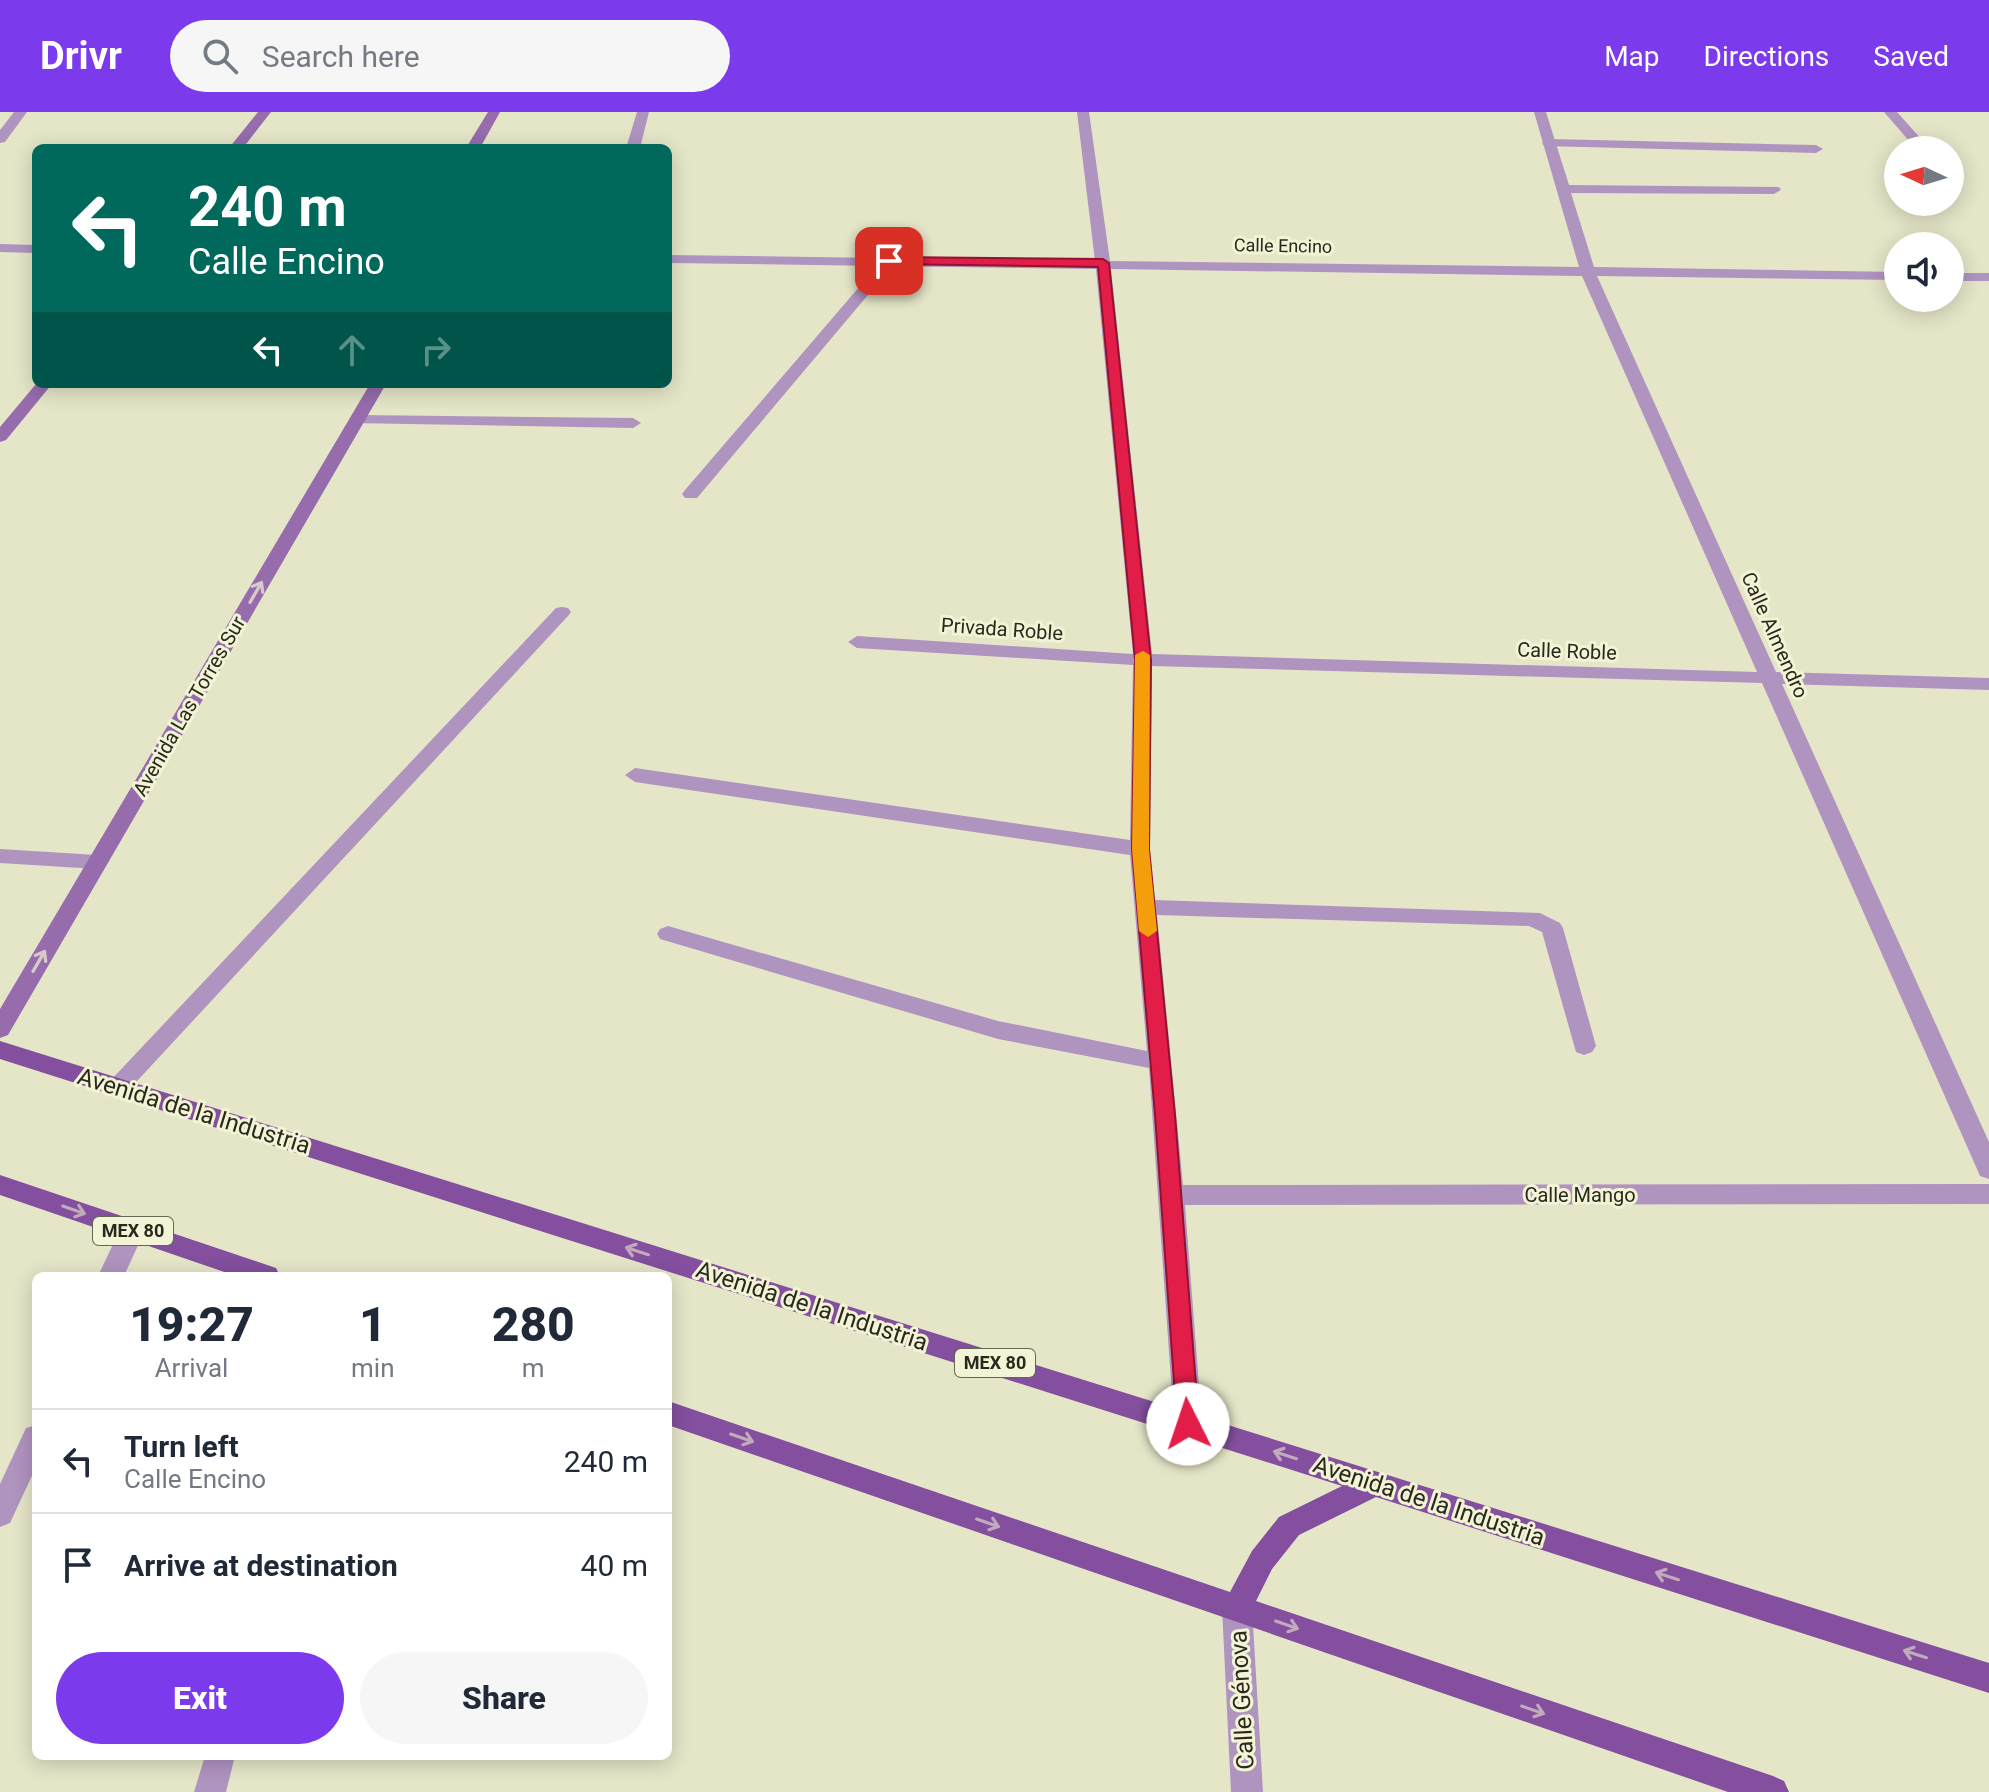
<!DOCTYPE html>
<html lang="en">
<head>
<meta charset="utf-8">
<style>
	:root { --surface:#fff; --page:#f6f6f7; --text:#1f2937; --muted:#747a83; --line:#e0e1e3; --accent:#7c3aed }
	body { margin:0; font-family:Roboto,sans-serif; background:var(--page); color:var(--text); height:100vh; display:flex; flex-direction:column; font-size:30px; white-space:nowrap }
	* { box-sizing:border-box; margin:0 }
	p { font-size:26px; color:var(--muted) }
	.icon { flex:none; width:44px; height:44px; fill:none; stroke:currentColor; stroke-width:2; stroke-linecap:round; stroke-linejoin:round }
	.map { position:relative; flex:1; overflow:hidden }
	.drawer { position:absolute; left:32px; top:1160px; width:640px; height:488px; display:flex; flex-direction:column; background:var(--surface); border-radius:12px; box-shadow:0 4px 20px #0003 }
	.drawer>* { flex:none }
	.hud { position:absolute; left:32px; top:32px; width:640px; height:244px; border-radius:12px; box-shadow:0 4px 20px #0003; background:#00695c; color:#fff; overflow:hidden }
	.needle { width:52px; rotate:274deg }
	.fabs { position:absolute; left:1884px; top:24px; display:grid; gap:16px }
	.fabs a { display:grid; place-items:center; width:80px; height:80px; border-radius:50%; background:var(--surface); box-shadow:0 4px 20px #0003; font-size:40px }
	.pin { position:absolute; display:grid; place-items:center; width:68px; height:68px; color:#fff; margin:-34px; border-radius:16px; box-shadow:0 4px 12px #0006 }
	.me { position:absolute; width:88px; margin:-44px; rotate:356deg; stroke-linejoin:round; filter:drop-shadow(0 0 6px #0008) }
	.turn { display:flex; align-items:center; gap:28px; height:168px; padding:0 24px; font-size:36px }
	.turn .icon { width:104px; height:104px; stroke-width:2.5 }
	.turn b { display:block; font-size:56px; line-height:68px }
	.lanes { display:flex; align-items:center; height:76px; padding:0 24px; background:#0003; justify-content:center; gap:40px; direction:ltr }
	.lanes .off { opacity:.35 }
	.eta { display:flex; justify-content:space-evenly; align-items:center; height:136px; text-align:center }
	.eta b { font-size:48px; font-weight:800; line-height:56px }
	.cta { display:flex; gap:16px; margin-top:auto; padding:16px 24px }
	.cta a { flex:1; height:92px; border-radius:48px; background:var(--accent); color:#fff; font-size:32px; font-weight:800; line-height:92px; text-align:center }
	.cta a+a { background:var(--page); color:var(--text) }
	ul { padding:0; list-style:none }
	li { display:flex; align-items:center; gap:24px; height:104px; padding:0 24px; border-top:2px solid var(--line) }
	li div { flex:1 }
	li b { display:block; font-size:30px }
	li em { font-style:normal }
	header { display:flex; align-items:center; gap:48px; box-sizing:border-box; height:112px; padding:0 40px; background:var(--accent); color:#fff }
	header strong { font-size:38px }
	nav { display:flex; gap:44px; margin-inline-start:auto; font-size:28px }
	.search { width:560px; height:72px; background:var(--page); display:flex; align-items:center; gap:20px; box-sizing:border-box; padding:0 28px; border-radius:44px; color:var(--muted); font-size:30px }
	.map>svg:first-child { display:block }
	.lines { fill:none; stroke-linecap:round; stroke-linejoin:round }
	.service { fill:#b094c0; fill-rule:evenodd }
	.pedestrian { fill:#b094c0; fill-rule:evenodd }
	.minor { fill:#b094c0; fill-rule:evenodd }
	.secondary { fill:#966cad; fill-rule:evenodd }
	.primary { fill:#834f9e; fill-rule:evenodd }
	.oneway { stroke:#d6cbc9 }
	.oneway2 { stroke:#c0aabc }
	.route { fill:#e11d48; stroke:#92132f; stroke-width:2 }
	.slow { fill:#f59e0b }
	.labels { text-anchor:middle; stroke-width:6; stroke-linejoin:round; paint-order:stroke }
	.far-street-label { font-size:18px; fill:#29291e; stroke:#f2f4d5 }
	.shield { fill:#f2f4d5; stroke:#656655; stroke-width:2 }
	.shield-label { font-size:18px; font-weight:bold; fill:#29291e }
	.street-label { font-size:20px; fill:#29291e; stroke:#f2f4d5 }
	.near-street-label { font-size:24px; fill:#29291e; stroke:#f2f4d5 }
</style>
</head>
<body>
<header>
<strong>Drivr</strong>
<div class="search"><svg class="icon" aria-label="search" viewBox="0 0 24 24"><circle cx="10" cy="10" r="6"/><path d="M15 15l6 6"/></svg>Search here</div>
<nav><a>Map</a><a>Directions</a><a>Saved</a></nav>
</header>
<div class="map">
<svg width="1989" height="1680" viewBox="0 0 1989 1680">
	<rect width="100%" height="100%" fill="#e5e6c8"/>
	<g class="lines">
		<path class="service" d="M 889,145 L 894,146 L 894,152 L 697,386 L 685,386 L 682,382 L 685,378 L 884,146 Z
			M 562,495 L 568,496 L 571,500 L 568,504 L 126,981 L 118,984 L 110,981 L 106,975 L 110,969 L 556,496 Z
			M 0,737 L 97,743 L 104,745 L 108,750 L 104,755 L 97,757 L 0,751 Z
			M 132,1108 L 141,1111 L 145,1118 L 124,1164 L 98,1164 L 123,1111 Z
			M 36,1313 L 36,1355 L 10,1411 L 0,1415 L 0,1372 L 26,1316 Z"/>
		<path class="pedestrian" d="M 1549,27 L 1816,33 L 1823,37 L 1816,41 L 1544,34 L 1542,31 Z"/>
		<path class="minor" d="M 14,0 L 27,0 L 5,30 L 0,31 L 0,18 Z
			M 637,0 L 649,0 L 640,36 L 626,36 Z
			M 1077,0 L 1089,0 L 1110,149 L 1579,155 L 1534,0 L 1546,0 L 1569,73 L 1779,75 L 1781,78 L 1774,82 L 1571,81 L 1594,155 L 1898,160 L 1898,168 L 1597,164 L 1776,560 L 1989,566 L 1989,578 L 1782,572 L 1989,1030 L 1989,1067 L 1980,1064 L 1977,1057 L 1762,571 L 1152,554 L 1150,737 L 1155,788 L 1540,801 L 1560,811 L 1563,816 L 1596,934 L 1592,940 L 1584,943 L 1576,940 L 1542,820 L 1529,814 L 1157,803 L 1183,1073 L 1989,1072 L 1989,1092 L 1185,1093 L 1202,1312 L 1198,1320 L 1188,1324 L 1178,1320 L 1174,1312 L 1149,956 L 998,927 L 660,827 L 657,822 L 660,817 L 668,814 L 998,909 L 1147,939 L 1130,743 L 635,670 L 625,663 L 635,656 L 1130,728 L 1133,553 L 857,536 L 848,530 L 857,524 L 1133,542 L 1096,157 L 668,151 L 668,143 L 1095,149 ZM 1111,157 L 1582,164 L 1757,560 L 1152,542 Z
			M 1884,0 L 1897,0 L 1931,38 L 1917,38 Z
			M 0,132 L 36,133 L 36,141 L 0,140 Z
			M 1950,161 L 1989,161 L 1989,169 L 1950,169 Z
			M 357,303 L 633,306 L 641,311 L 633,316 L 351,311 L 349,308 Z
			M 1237,1482 L 1247,1486 L 1252,1496 L 1263,1680 L 1231,1680 L 1222,1496 L 1227,1486 Z
			M 205,1644 L 235,1644 L 226,1680 L 194,1680 Z"/>
		<path class="secondary" d="M 258,0 L 271,0 L 243,36 L 229,36 Z
			M 488,0 L 500,0 L 480,36 L 466,36 Z
			M 36,272 L 52,272 L 6,328 L 0,330 L 0,315 Z
			M 370,272 L 386,272 L 8,923 L 0,926 L 0,897 Z"/>
		<path class="primary" d="M 0,929 L 1989,1551 L 1989,1581 L 1376,1385 L 1299,1423 L 1272,1457 L 1256,1489 L 1773,1664 L 1784,1669 L 1789,1680 L 1728,1680 L 668,1313 L 668,1289 L 1230,1480 L 1252,1439 L 1279,1405 L 1342,1374 L 0,947 Z
			M 0,1063 L 276,1156 L 280,1164 L 236,1164 L 0,1083 Z"/>
	</g>
	<defs><path id="oneway-shaft" d="M-6 0H5M1.5-3L5.5 0L1.5 3" fill="none" stroke-width="1.6" stroke-linecap="round" stroke-linejoin="round" transform="scale(2)"/></defs>
	<g class="oneway">
		<use href="#oneway-shaft" transform="translate(256 480) rotate(-60)"/>
		<use href="#oneway-shaft" transform="translate(39 849) rotate(-60)"/>
	</g>
	<g class="oneway2">
		<use href="#oneway-shaft" transform="translate(74 1098) rotate(19)"/>
		<use href="#oneway-shaft" transform="translate(637 1139) rotate(-162)"/>
		<use href="#oneway-shaft" transform="translate(742 1326) rotate(19)"/>
		<use href="#oneway-shaft" transform="translate(1285 1343) rotate(-162)"/>
		<use href="#oneway-shaft" transform="translate(988 1411) rotate(19)"/>
		<use href="#oneway-shaft" transform="translate(1667 1464) rotate(-162)"/>
		<use href="#oneway-shaft" transform="translate(1287 1513) rotate(19)"/>
		<use href="#oneway-shaft" transform="translate(1915 1542) rotate(-162)"/>
		<use href="#oneway-shaft" transform="translate(1533 1598) rotate(19)"/>
	</g>
	<path class="route" d="M 889,145 L 1103,147 L 1109,151 L 1151,548 L 1149,737 L 1175,1003 L 1199,1312 L 1196,1319 L 1188,1322 L 1180,1319 L 1177,1312 L 1155,1003 L 1132,737 L 1135,548 L 1098,155 L 885,152 L 883,149 Z"/>
	<path class="slow" d="M 1143,539 L 1150,543 L 1149,737 L 1157,819 L 1148,825 L 1139,819 L 1132,737 L 1135,543 Z"/>
	<g class="labels">
		<g class="far-street-label">
			<text transform="translate(1283 134) rotate(1)" y="6">Calle Encino</text>
		</g>
		<g class="shield">
			<rect x="93" y="1105" width="80" height="28" rx="6"/>
			<rect x="955" y="1237" width="80" height="28" rx="6"/>
		</g>
		<g class="shield-label">
			<text x="133" y="1125">MEX 80</text>
			<text x="995" y="1257">MEX 80</text>
		</g>
		<g class="street-label">
			<text transform="translate(1002 517) rotate(4)" y="7">Privada Roble</text>
			<text transform="translate(1775 523) rotate(66)" y="7">Calle Almendro</text>
			<text transform="translate(1567 539) rotate(2)" y="7">Calle Roble</text>
			<text transform="translate(189 594) rotate(-60)" y="7">Avenida Las Torres Sur</text>
			<text x="1580" y="1090">Calle Mango</text>
		</g>
		<g class="near-street-label">
			<text transform="translate(194 999) rotate(17)" y="8">Avenida de la Industria</text>
			<text transform="translate(812 1194) rotate(18)" y="8">Avenida de la Industria</text>
			<text transform="translate(1429 1389) rotate(18)" y="8">Avenida de la Industria</text>
			<text transform="translate(1242 1588) rotate(-93)" y="8">Calle Génova</text>
		</g>
	</g>
</svg>
<div class="fabs">
<a><svg class="needle" viewBox="-14 -14 28 28"><path d="M0-13l5 13h-10z" fill="#e53935"/><path d="M0 13l5-13h-10z" fill="#747a83"/></svg></a>
<a><svg class="icon" aria-label="sound" viewBox="0 0 24 24"><path d="M4 9h4l5-4v14l-5-4H4zM17 9q2 3 0 6"/></svg></a>
</div>
<div class="pin" style="left:889px;top:149px;background:#d93025"><svg class="icon" aria-label="arrive" viewBox="0 0 24 24"><path d="M6 21V4h12l-3 4 3 4H6"/></svg></div>
<svg class="me" style="left:1188px;top:1312px" viewBox="-20 -20 40 40"><circle r="19" fill="#fff"/><path d="M0-13L10 11 0 6-10 11z" fill="#e11d48"/></svg>
<div class="hud">
<div class="turn"><svg class="icon" aria-label="left" viewBox="0 0 24 24"><path d="M17 20v-9H6M10 6l-5 5 5 5"/></svg><div><b>240 m</b>Calle Encino</div></div>
<div class="lanes"><svg class="icon" aria-label="left" viewBox="0 0 24 24"><path d="M17 20v-9H6M10 6l-5 5 5 5"/></svg><svg class="icon off" aria-label="ahead" viewBox="0 0 24 24"><path d="M12 20V5M6 11l6-6 6 6"/></svg><svg class="icon off" aria-label="right" viewBox="0 0 24 24"><path d="M7 20v-9h11M14 6l5 5-5 5"/></svg></div>
</div>
<section class="drawer">
<div class="eta">
<div><b>19:27</b><p>Arrival</p></div>
<div><b>1</b><p>min</p></div>
<div><b>280</b><p>m</p></div>
</div>
<ul>
<li><svg class="icon" aria-label="left" viewBox="0 0 24 24"><path d="M17 20v-9H6M10 6l-5 5 5 5"/></svg><div><b>Turn left</b><p>Calle Encino</p></div><em>240 m</em></li>
<li><svg class="icon" aria-label="arrive" viewBox="0 0 24 24"><path d="M6 21V4h12l-3 4 3 4H6"/></svg><div><b>Arrive at destination</b></div><em>40 m</em></li>
</ul>
<div class="cta"><a>Exit</a><a>Share</a></div>
</section>
</div>
</body>
</html>
